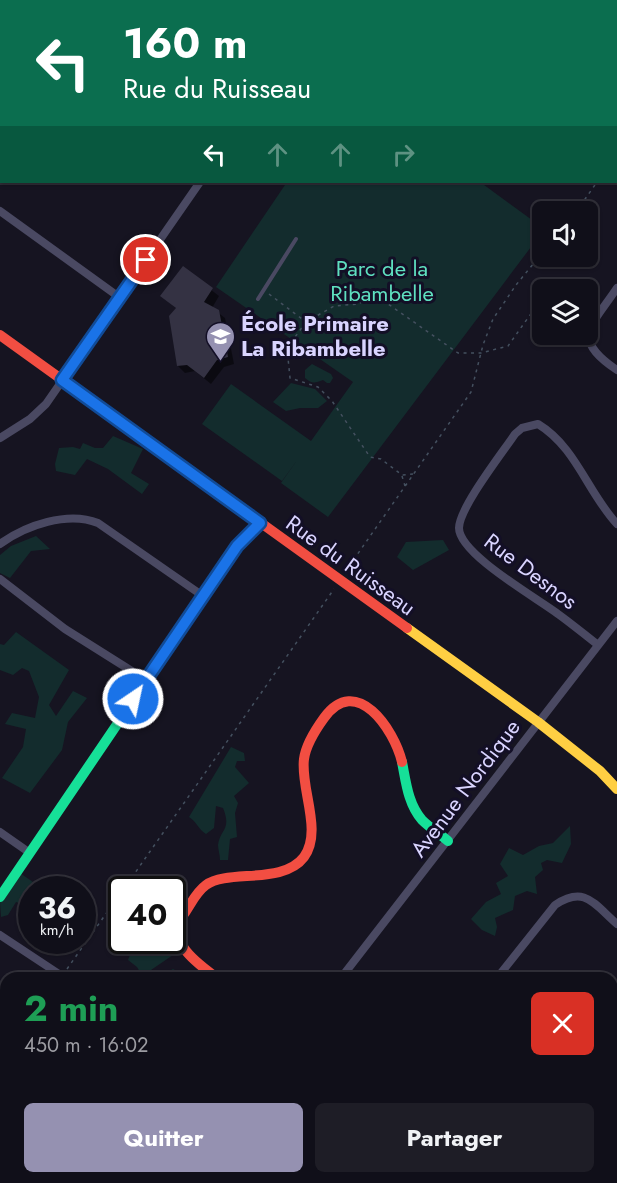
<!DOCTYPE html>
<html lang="fr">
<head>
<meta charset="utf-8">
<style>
	:root { --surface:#100f19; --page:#1e1d26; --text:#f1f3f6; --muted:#9c9ca2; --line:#302f38; --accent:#9591b1 }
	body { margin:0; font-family:Jost,sans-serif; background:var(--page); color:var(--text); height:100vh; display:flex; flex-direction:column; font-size:22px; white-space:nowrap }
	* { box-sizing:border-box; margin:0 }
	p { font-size:20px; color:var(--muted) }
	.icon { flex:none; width:33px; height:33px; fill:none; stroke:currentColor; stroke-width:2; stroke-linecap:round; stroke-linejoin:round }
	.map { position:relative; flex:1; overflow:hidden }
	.details { position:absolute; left:0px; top:972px; width:618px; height:212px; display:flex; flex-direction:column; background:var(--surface); border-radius:18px 18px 0 0; box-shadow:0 2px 4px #0004,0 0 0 2px var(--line) }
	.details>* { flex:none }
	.top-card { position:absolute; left:0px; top:0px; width:618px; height:183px; box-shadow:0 2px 4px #0004,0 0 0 2px var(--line); background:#0b6e4f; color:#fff; overflow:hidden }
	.fabs { position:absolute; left:532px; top:201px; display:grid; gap:12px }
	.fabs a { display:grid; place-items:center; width:66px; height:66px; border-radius:9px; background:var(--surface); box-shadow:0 2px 4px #0004,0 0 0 2px var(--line); font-size:30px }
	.speed { position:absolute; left:18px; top:876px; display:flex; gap:12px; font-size:30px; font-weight:700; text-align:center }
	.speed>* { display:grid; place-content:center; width:78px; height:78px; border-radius:50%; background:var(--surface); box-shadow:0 2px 4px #0004,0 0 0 2px var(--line); line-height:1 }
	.speed small { font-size:15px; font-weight:400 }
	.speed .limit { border:3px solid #111; border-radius:9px; background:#fff; color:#111 }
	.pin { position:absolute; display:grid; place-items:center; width:51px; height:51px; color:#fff; margin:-26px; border:3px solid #fff; border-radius:50%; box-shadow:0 2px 6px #0007 }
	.me { position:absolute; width:66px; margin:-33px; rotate:34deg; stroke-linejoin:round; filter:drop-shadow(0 0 4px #0008) }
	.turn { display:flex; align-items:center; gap:21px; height:126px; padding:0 24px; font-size:27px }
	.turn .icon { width:78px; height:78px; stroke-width:2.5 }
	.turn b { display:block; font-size:42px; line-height:51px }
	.lanes { display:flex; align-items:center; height:57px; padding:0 24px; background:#0003; justify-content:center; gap:30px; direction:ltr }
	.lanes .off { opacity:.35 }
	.round { display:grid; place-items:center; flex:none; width:63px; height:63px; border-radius:9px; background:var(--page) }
	.head { display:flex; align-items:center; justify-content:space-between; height:102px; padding:0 24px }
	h1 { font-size:36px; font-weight:700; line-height:45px; color:#1e9e55 }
	.cta { display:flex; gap:12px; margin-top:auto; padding:12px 24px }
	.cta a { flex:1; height:69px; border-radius:9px; background:var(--accent); color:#fff; font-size:24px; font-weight:700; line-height:69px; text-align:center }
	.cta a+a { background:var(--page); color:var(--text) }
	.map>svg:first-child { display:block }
	.green { fill:#132c2d }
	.shadow { fill:#0007 }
	.building { fill:#343243 }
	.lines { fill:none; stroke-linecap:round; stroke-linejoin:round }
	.path { stroke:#44505f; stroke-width:1.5; stroke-dasharray:3 4.5; stroke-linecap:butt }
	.lane { stroke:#4a4962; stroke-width:4 }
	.street { stroke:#4a4962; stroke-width:8 }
	.fast { stroke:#16e098; stroke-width:10 }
	.slow { stroke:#ffcf43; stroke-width:10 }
	.jam { stroke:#f24e42; stroke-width:10 }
	.route-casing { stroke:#114b97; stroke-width:15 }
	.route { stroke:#1a73e8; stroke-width:10 }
	.labels { text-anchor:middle; stroke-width:6; stroke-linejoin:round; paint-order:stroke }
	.park-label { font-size:22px; fill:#5fe0c0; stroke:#130f26 }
	.poi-label { font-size:22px; font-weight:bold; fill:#d9d4ff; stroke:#130f26; text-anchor:start }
	.street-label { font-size:22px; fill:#d9d4ff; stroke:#130f26 }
</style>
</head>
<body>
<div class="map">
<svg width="617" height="1183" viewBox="0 0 617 1183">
	<rect width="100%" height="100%" fill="#161421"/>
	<path class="green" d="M 287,182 L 480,182 L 543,228 L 543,231 L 328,517 L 281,483 L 298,459 L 282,481 L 202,424 L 231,384 L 311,441 L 353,382 L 216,287 Z
		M 312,364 L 331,374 L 333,378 L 330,383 L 327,383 L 323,380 C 315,383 312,384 305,378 L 305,370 Z
		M 291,383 L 315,389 L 327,401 L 318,408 L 300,408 L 286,411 L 273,402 Z
		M 113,436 L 143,449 L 131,473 L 149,484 L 142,494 L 108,469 L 87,459 L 75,475 L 56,471 L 55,464 L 59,448 L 73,447 L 80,449 L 83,443 L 95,448 L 103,448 Z
		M 36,536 L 50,549 L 31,551 L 10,578 L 0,573 L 0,555 L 11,546 Z
		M 443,540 L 449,550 L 413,570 L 397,557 L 406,542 Z
		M 16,632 L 69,670 L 49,705 L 56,716 L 73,691 L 87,698 L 68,722 L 62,750 L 30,793 L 2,778 L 23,747 L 26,729 L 5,724 L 12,713 L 35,718 L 39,697 L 29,671 L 22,668 L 13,675 L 0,670 L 0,644 L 4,645 Z
		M 231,747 L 244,753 L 245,761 L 237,761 L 235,767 L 249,783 L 234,796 L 238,803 L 235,813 L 237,837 L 230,839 L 228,860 L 220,860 C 220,855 218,849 218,845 C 220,829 232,830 223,808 L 216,806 L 214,828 L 206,834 C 198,829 197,822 189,817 Z
		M 570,826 L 571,844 L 562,863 L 547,860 L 541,863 L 543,870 L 535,877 L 537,894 L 527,891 L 515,896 L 513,910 L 495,918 L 497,927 L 495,936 L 482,930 L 471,919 L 486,902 L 501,894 L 496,883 L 508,876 L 500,864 L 509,848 L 523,855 L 539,846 L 553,843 Z
		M 20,873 L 43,889 L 32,890 L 31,907 L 16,902 L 8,915 L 1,917 L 0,902 Z
		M 135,941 L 146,941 L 143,954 L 150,956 L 157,951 L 161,954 L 173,955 L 151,970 L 151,977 L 164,974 L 173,969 L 179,972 L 176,978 L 134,978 L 140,972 L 137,967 L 128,960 Z"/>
	<path class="shadow" d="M 183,268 L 219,296 L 212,308 L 225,318 L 234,364 L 224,367 L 211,384 L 195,371 L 185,373 L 178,366 L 177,309 L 162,296 Z"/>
	<path class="building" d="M 183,266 L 213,288 L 204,302 L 219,310 L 228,357 L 217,360 L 204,378 L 187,365 L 177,366 L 169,316 L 176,308 L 160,296 Z"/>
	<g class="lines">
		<path class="path" d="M 616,153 L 617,153
			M 576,212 L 597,182
			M 269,294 L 306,322 L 334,306 L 359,304 L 371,292 L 458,353 L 481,353 L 508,346 L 530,315 L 543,321
			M 306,322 L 287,348 L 290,378 L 318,387 L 332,401 L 370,457 L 381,459 L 402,475 L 413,474
			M 402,476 L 405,486
			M 345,572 L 471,392 L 483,345 L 493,319 L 516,285 L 543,252
			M 123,890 L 334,589
			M 67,969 L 122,891
			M 0,1064 L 6,1056"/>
		<path class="lane" d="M 258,299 L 296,239"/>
		<path class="street" d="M 132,0 L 134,2
			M 323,0 L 326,0
			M 70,2 L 71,0
			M 494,2 L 497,0
			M 616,16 L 617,15
			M 0,211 L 119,297
			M 617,288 C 591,327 570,338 617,370
			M 0,438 L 30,419 L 46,404 L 200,182
			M 0,544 C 26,525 68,511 98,523 L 203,596
			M 0,579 L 65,629 L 146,680
			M 598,645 C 585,635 572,624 558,614 C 537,598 459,554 459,528 C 459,508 503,452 515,434 L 522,428 L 538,424 C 576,447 588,493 617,524
			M 0,832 L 30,853
			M 0,935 L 65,978
			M 341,978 L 617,621
			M 497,978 L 555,905 C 585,885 594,904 617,924
			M 612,997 L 617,991
			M 0,1074 L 6,1078
			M 612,1163 L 617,1157
			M 427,1178 L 433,1183
			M 183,1183 L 187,1178
			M 335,1183 L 340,1178
			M 465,1183 L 469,1178
			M 596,1183 L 600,1178"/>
		<path class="fast" d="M 402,762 C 406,782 408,804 422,820 C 430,828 440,834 448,841
			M 0,897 L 238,546 L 260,523"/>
		<path class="slow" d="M 407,628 L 538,722 L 600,771 L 617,789"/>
		<path class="jam" d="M 0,335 L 407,628
			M 217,978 C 197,963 165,942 184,914 C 191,904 196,892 206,885 C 228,869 283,885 304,857 C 323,831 300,788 304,759 C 306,744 316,729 324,718 C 356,673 394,729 402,762"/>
	</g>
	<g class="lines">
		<defs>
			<path id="route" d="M 133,699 L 237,546 L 260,523 L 62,380 L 146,260"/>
		</defs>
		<use href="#route" class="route-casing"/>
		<use href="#route" class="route"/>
	</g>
	<defs>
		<symbol id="school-pin" viewBox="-11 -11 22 30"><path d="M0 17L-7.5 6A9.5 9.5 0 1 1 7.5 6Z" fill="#9591b1" stroke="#130f26"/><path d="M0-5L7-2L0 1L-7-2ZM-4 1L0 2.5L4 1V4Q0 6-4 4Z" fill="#fff"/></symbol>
	</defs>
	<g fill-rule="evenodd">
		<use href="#school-pin" x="204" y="320" width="33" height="45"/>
	</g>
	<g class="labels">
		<g class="park-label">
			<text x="382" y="276">Parc de la<tspan x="382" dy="25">Ribambelle</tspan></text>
		</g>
		<g class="poi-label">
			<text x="241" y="331">École Primaire<tspan x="241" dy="25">La Ribambelle</tspan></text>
		</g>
		<g class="street-label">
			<text transform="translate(351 565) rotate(36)" y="8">Rue du Ruisseau</text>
			<text transform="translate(531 571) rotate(37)" y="8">Rue Desnos</text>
			<text transform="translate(465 788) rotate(-53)" y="8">Avenue Nordique</text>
		</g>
	</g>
</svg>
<div class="fabs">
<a><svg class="icon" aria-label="sound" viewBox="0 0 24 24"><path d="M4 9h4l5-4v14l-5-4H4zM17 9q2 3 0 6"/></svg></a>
<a><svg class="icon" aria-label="layers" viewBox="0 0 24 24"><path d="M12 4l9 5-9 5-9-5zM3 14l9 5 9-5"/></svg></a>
</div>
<div class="speed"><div>36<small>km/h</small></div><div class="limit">40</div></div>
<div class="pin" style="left:146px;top:260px;background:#d93025"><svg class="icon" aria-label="arrive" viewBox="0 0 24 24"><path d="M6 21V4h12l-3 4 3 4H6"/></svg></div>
<svg class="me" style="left:133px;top:699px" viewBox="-20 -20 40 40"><circle r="17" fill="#1a73e8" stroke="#fff" stroke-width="3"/><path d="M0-11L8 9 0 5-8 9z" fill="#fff"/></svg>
<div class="top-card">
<div class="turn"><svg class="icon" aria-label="left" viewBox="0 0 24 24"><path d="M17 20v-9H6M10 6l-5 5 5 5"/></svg><div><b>160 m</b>Rue du Ruisseau</div></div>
<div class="lanes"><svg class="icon" aria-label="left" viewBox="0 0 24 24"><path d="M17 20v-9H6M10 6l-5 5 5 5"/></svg><svg class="icon off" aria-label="ahead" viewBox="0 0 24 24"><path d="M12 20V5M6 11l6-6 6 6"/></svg><svg class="icon off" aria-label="ahead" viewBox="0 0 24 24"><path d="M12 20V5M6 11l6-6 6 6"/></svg><svg class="icon off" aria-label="right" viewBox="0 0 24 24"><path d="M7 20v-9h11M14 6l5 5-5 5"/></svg></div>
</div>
<section class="details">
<div class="head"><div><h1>2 min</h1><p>450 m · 16:02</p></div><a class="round" style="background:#d93025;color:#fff"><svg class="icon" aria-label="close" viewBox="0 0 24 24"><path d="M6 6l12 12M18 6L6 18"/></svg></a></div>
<div class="cta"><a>Quitter</a><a>Partager</a></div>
</section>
</div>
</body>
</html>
